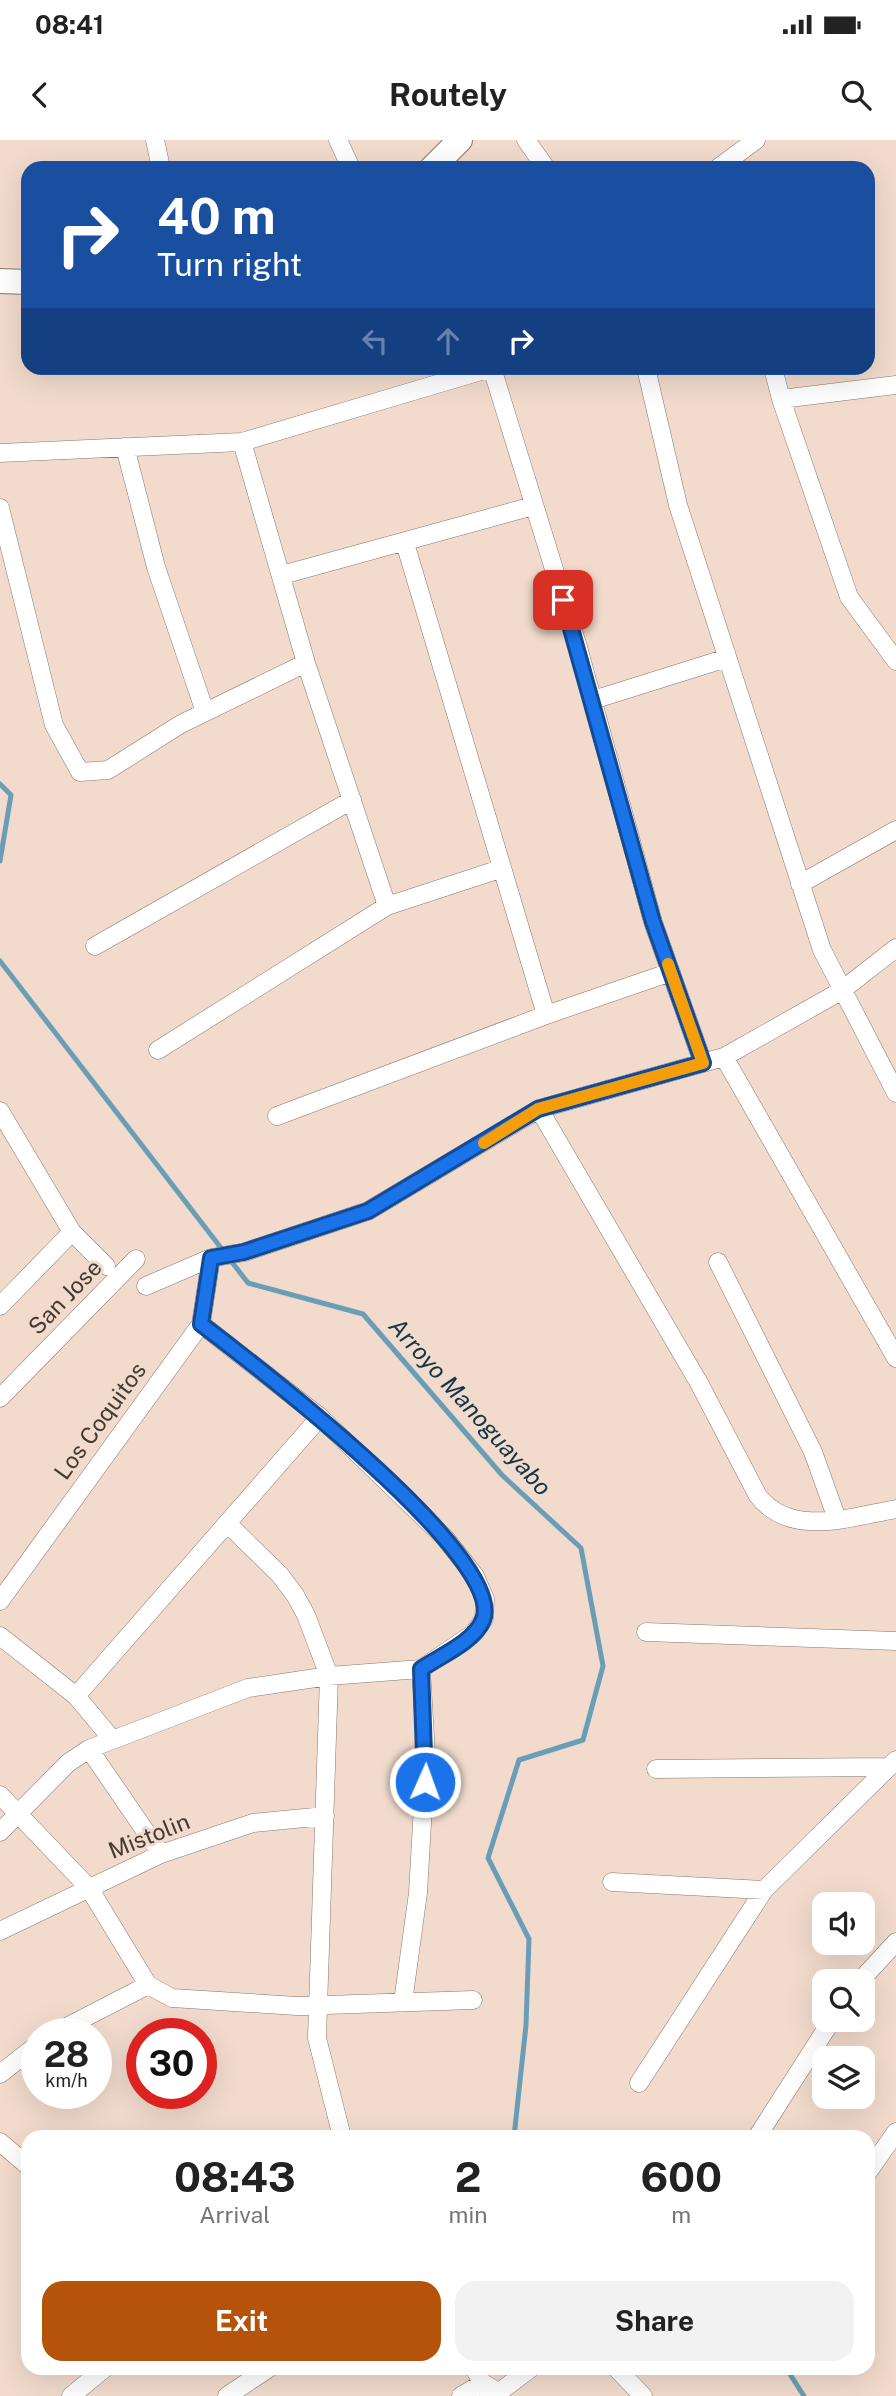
<!DOCTYPE html>
<html lang="en">
<head>
<meta charset="utf-8">
<style>
	:root { --surface:#fff; --page:#f2f2f2; --text:#222; --muted:#767676; --accent:#b45309 }
	body { margin:0; font-family:"Public Sans",sans-serif; background:var(--page); color:var(--text); height:100vh; display:flex; flex-direction:column; font-size:26px; white-space:nowrap }
	* { box-sizing:border-box; margin:0 }
	p { font-size:23px; color:var(--muted) }
	.icon { flex:none; width:38px; height:38px; fill:none; stroke:currentColor; stroke-width:2; stroke-linecap:round; stroke-linejoin:round }
	.map { position:relative; flex:1; overflow:hidden }
	.sheet { position:absolute; left:21px; top:1990px; width:854px; height:245px; display:flex; flex-direction:column; background:var(--surface); border-radius:21px; box-shadow:0 7px 28px #0002 }
	.sheet>* { flex:none }
	.banner { position:absolute; left:21px; top:21px; width:854px; height:214px; border-radius:21px; box-shadow:0 7px 28px #0002; background:#1a4fa0; color:#fff; overflow:hidden }
	.fabs { position:absolute; left:812px; top:1752px; display:grid; gap:14px }
	.fabs a { display:grid; place-items:center; width:63px; height:63px; border-radius:14px; background:var(--surface); box-shadow:0 7px 28px #0002; font-size:35px }
	.speed { position:absolute; left:21px; top:1878px; display:flex; gap:14px; font-size:35px; font-weight:700; text-align:center }
	.speed>* { display:grid; place-content:center; width:91px; height:91px; border-radius:50%; background:var(--surface); box-shadow:0 7px 28px #0002; line-height:1 }
	.speed small { font-size:18px; font-weight:400 }
	.speed .limit { border:10px solid #d22; background:#fff; color:#111 }
	.pin { position:absolute; display:grid; place-items:center; width:60px; height:60px; color:#fff; margin:-30px; border-radius:14px; box-shadow:0 4px 10px #0006 }
	.me { position:absolute; width:77px; margin:-38px; rotate:2deg; stroke-linejoin:round; filter:drop-shadow(0 0 5px #0008) }
	.turn { display:flex; align-items:center; gap:24px; height:147px; padding:0 21px; font-size:32px }
	.turn .icon { width:91px; height:91px; stroke-width:2.5 }
	.turn b { display:block; font-size:49px; line-height:60px }
	.lanes { display:flex; align-items:center; height:66px; padding:0 21px; background:#0003; justify-content:center; gap:35px; direction:ltr }
	.lanes .off { opacity:.35 }
	.eta { display:flex; justify-content:space-evenly; align-items:center; height:119px; text-align:center }
	.eta b { font-size:42px; font-weight:700; line-height:49px }
	.cta { display:flex; gap:14px; margin-top:auto; padding:14px 21px }
	.cta a { flex:1; height:80px; border-radius:21px; background:var(--accent); color:#fff; font-size:28px; font-weight:700; line-height:80px; text-align:center }
	.cta a+a { background:var(--page); color:var(--text) }
	.status { display:flex; justify-content:space-between; align-items:center; height:49px; padding:0 35px; background:var(--surface); direction:ltr }
	.status svg { height:19px; fill:currentColor }
	header { display:flex; justify-content:space-between; align-items:center; height:91px; padding:0 21px; background:var(--surface); font-size:32px; font-weight:700 }
	.map>svg:first-child { display:block }
	.lines { fill:none; stroke-linecap:round; stroke-linejoin:round }
	.stream { stroke:#6a9eb7; stroke-width:5 }
	.minor-casing { stroke:#8b7668; stroke-width:19 }
	.secondary-casing { stroke:#8b7668; stroke-width:26 }
	.minor { stroke:#fff; stroke-width:18 }
	.secondary { stroke:#fff; stroke-width:24 }
	.route-casing { stroke:#114b97; stroke-width:18 }
	.route { stroke:#1a73e8; stroke-width:12 }
	.slow { stroke:#f59e0b; stroke-width:12 }
	.labels { text-anchor:middle; stroke-width:6; stroke-linejoin:round; paint-order:stroke }
	.street-label { font-size:23px; fill:#443a34; stroke:#f2dbcc }
	.water-label { font-size:24px; font-style:italic; fill:#113646; stroke:#f2dbcc }
</style>
</head>
<body>
<div class="status"><b>08:41</b><svg viewBox="0 0 49 12"><path d="M0 12V9h3v3zM5 12V6h3v6zM10 12V3h3v9zM15 12V0h3v12zM26 1h20v11H26zM47 4h2v5h-2z"/></svg></div>
<header><svg class="icon" aria-label="back" viewBox="0 0 24 24"><path d="M15 5l-7 7 7 7"/></svg>Routely<svg class="icon" aria-label="search" viewBox="0 0 24 24"><circle cx="10" cy="10" r="6"/><path d="M15 15l6 6"/></svg></header>
<div class="map">
<svg width="896" height="2256" viewBox="0 0 896 2256">
	<rect width="100%" height="100%" fill="#f2dbcc"/>
	<g class="lines">
		<path class="stream" d="M 0,644 L 11,655 L 0,721
			M 0,821 L 248,1143 L 363,1174 L 502,1335 L 581,1408 L 603,1526 L 583,1600 L 519,1620 L 488,1718 L 529,1799 L 526,1885 L 514,1997
			M 786,2228 L 804,2256"/>
		<defs>
			<path id="minor" d="M 155,0 L 161,28
				M 338,0 L 351,28
				M 526,0 L 546,28
				M 718,28 L 756,0
				M 492,228 L 578,507 L 653,782 L 703,923
				M 646,228 L 678,365 L 822,810 L 896,953
				M 773,228 L 781,259 L 849,457 L 896,521
				M 781,259 L 896,245
				M 242,302 L 306,523 L 387,766
				M 125,307 L 156,427 L 205,572
				M 0,313 L 242,302 L 491,228
				M 0,368 L 54,585 L 80,632 L 108,630 L 181,584 L 306,523
				M 405,403 L 546,875
				M 282,435 L 533,366
				M 593,560 L 727,518
				M 800,744 L 896,690
				M 95,806 L 352,660
				M 158,910 L 387,766 L 500,729
				M 724,917 L 896,1218
				M 539,969 L 699,1243 L 758,1356 C 791,1398 850,1377 896,1369
				M 0,971 L 72,1092 L 0,1166
				M 277,976 L 546,875 L 671,832
				M 72,1092 L 106,1126
				M 718,1122 L 813,1312 L 837,1379
				M 146,1146 L 211,1118 L 245,1112 L 368,1071 L 539,969 L 724,917 L 841,851 L 896,808
				M 0,1258 L 136,1119
				M 227,1383 L 280,1435 L 295,1455 L 306,1475 L 329,1536 L 317,1898 L 342,1997
				M 0,1461 L 201,1184 L 211,1118
				M 646,1492 L 896,1501
				M 0,1496 L 76,1556 L 112,1599
				M 76,1556 L 320,1277
				M 89,1609 L 161,1714
				M 656,1629 L 886,1627
				M 0,1655 L 89,1748 L 148,1845 L 172,1858 L 297,1866 L 473,1860
				M 0,1692 L 68,1623 L 89,1609 L 248,1548 L 329,1536 L 421,1529 L 474,1493 L 484,1479 L 485,1459 L 475,1436 L 445,1398 L 320,1277 L 201,1184
				M 612,1742 L 764,1750
				M 0,1791 L 161,1714 L 253,1683 L 325,1676
				M 860,1841 L 896,1802
				M 403,1862 L 418,1753 L 426,1614 L 421,1529
				M 53,1894 L 148,1845
				M 0,1934 L 37,1905
				M 639,1943 L 764,1750 L 896,1620
				M 757,1997 L 832,1880
				M 0,2002 L 28,2026
				M 868,2032 L 896,1992
				M 474,2228 L 488,2253
				M 616,2228 L 643,2256
				M 71,2256 L 105,2228
				M 227,2256 L 269,2228
				M 461,2256 L 483,2243 L 496,2251 L 502,2250 L 531,2228"/>
			<path id="secondary" d="M 432,28 L 460,0
				M 0,141 L 28,142"/>
		</defs>
		<use href="#minor" class="minor-casing"/>
		<use href="#secondary" class="secondary-casing"/>
		<use href="#minor" class="minor"/>
		<use href="#secondary" class="secondary"/>
	</g>
	<g class="lines">
		<defs>
			<path id="route" d="M 425,1642 L 421,1529 C 440,1516 474,1502 483,1480 C 508,1418 251,1222 201,1184 L 211,1118 L 244,1112 L 368,1071 L 538,969 L 703,923 L 653,782 L 563,460"/>
		</defs>
		<use href="#route" class="route-casing"/>
		<use href="#route" class="route"/>
		<path class="slow" d="M 484,1003 L 538,969 L 703,923 L 668,824"/>
	</g>
	<g class="labels">
		<g class="street-label">
			<text transform="translate(65 1157) rotate(-46)" y="8">San Jose</text>
			<text transform="translate(100 1281) rotate(-54)" y="8">Los Coquitos</text>
			<text transform="translate(149 1696) rotate(-22)" y="8">Mistolin</text>
		</g>
		<g class="water-label">
			<text transform="translate(470 1267) rotate(48)" y="8">Arroyo Manoguayabo</text>
		</g>
	</g>
</svg>
<div class="fabs">
<a><svg class="icon" aria-label="sound" viewBox="0 0 24 24"><path d="M4 9h4l5-4v14l-5-4H4zM17 9q2 3 0 6"/></svg></a>
<a><svg class="icon" aria-label="search" viewBox="0 0 24 24"><circle cx="10" cy="10" r="6"/><path d="M15 15l6 6"/></svg></a>
<a><svg class="icon" aria-label="layers" viewBox="0 0 24 24"><path d="M12 4l9 5-9 5-9-5zM3 14l9 5 9-5"/></svg></a>
</div>
<div class="speed"><div>28<small>km/h</small></div><div class="limit">30</div></div>
<div class="pin" style="left:563px;top:460px;background:#d93025"><svg class="icon" aria-label="arrive" viewBox="0 0 24 24"><path d="M6 21V4h12l-3 4 3 4H6"/></svg></div>
<svg class="me" style="left:425px;top:1642px" viewBox="-20 -20 40 40"><circle r="17" fill="#1a73e8" stroke="#fff" stroke-width="3"/><path d="M0-11L8 9 0 5-8 9z" fill="#fff"/></svg>
<div class="banner">
<div class="turn"><svg class="icon" aria-label="right" viewBox="0 0 24 24"><path d="M7 20v-9h11M14 6l5 5-5 5"/></svg><div><b>40 m</b>Turn right</div></div>
<div class="lanes"><svg class="icon off" aria-label="left" viewBox="0 0 24 24"><path d="M17 20v-9H6M10 6l-5 5 5 5"/></svg><svg class="icon off" aria-label="ahead" viewBox="0 0 24 24"><path d="M12 20V5M6 11l6-6 6 6"/></svg><svg class="icon" aria-label="right" viewBox="0 0 24 24"><path d="M7 20v-9h11M14 6l5 5-5 5"/></svg></div>
</div>
<section class="sheet">
<div class="eta">
<div><b>08:43</b><p>Arrival</p></div>
<div><b>2</b><p>min</p></div>
<div><b>600</b><p>m</p></div>
</div>
<div class="cta"><a>Exit</a><a>Share</a></div>
</section>
</div>
</body>
</html>
